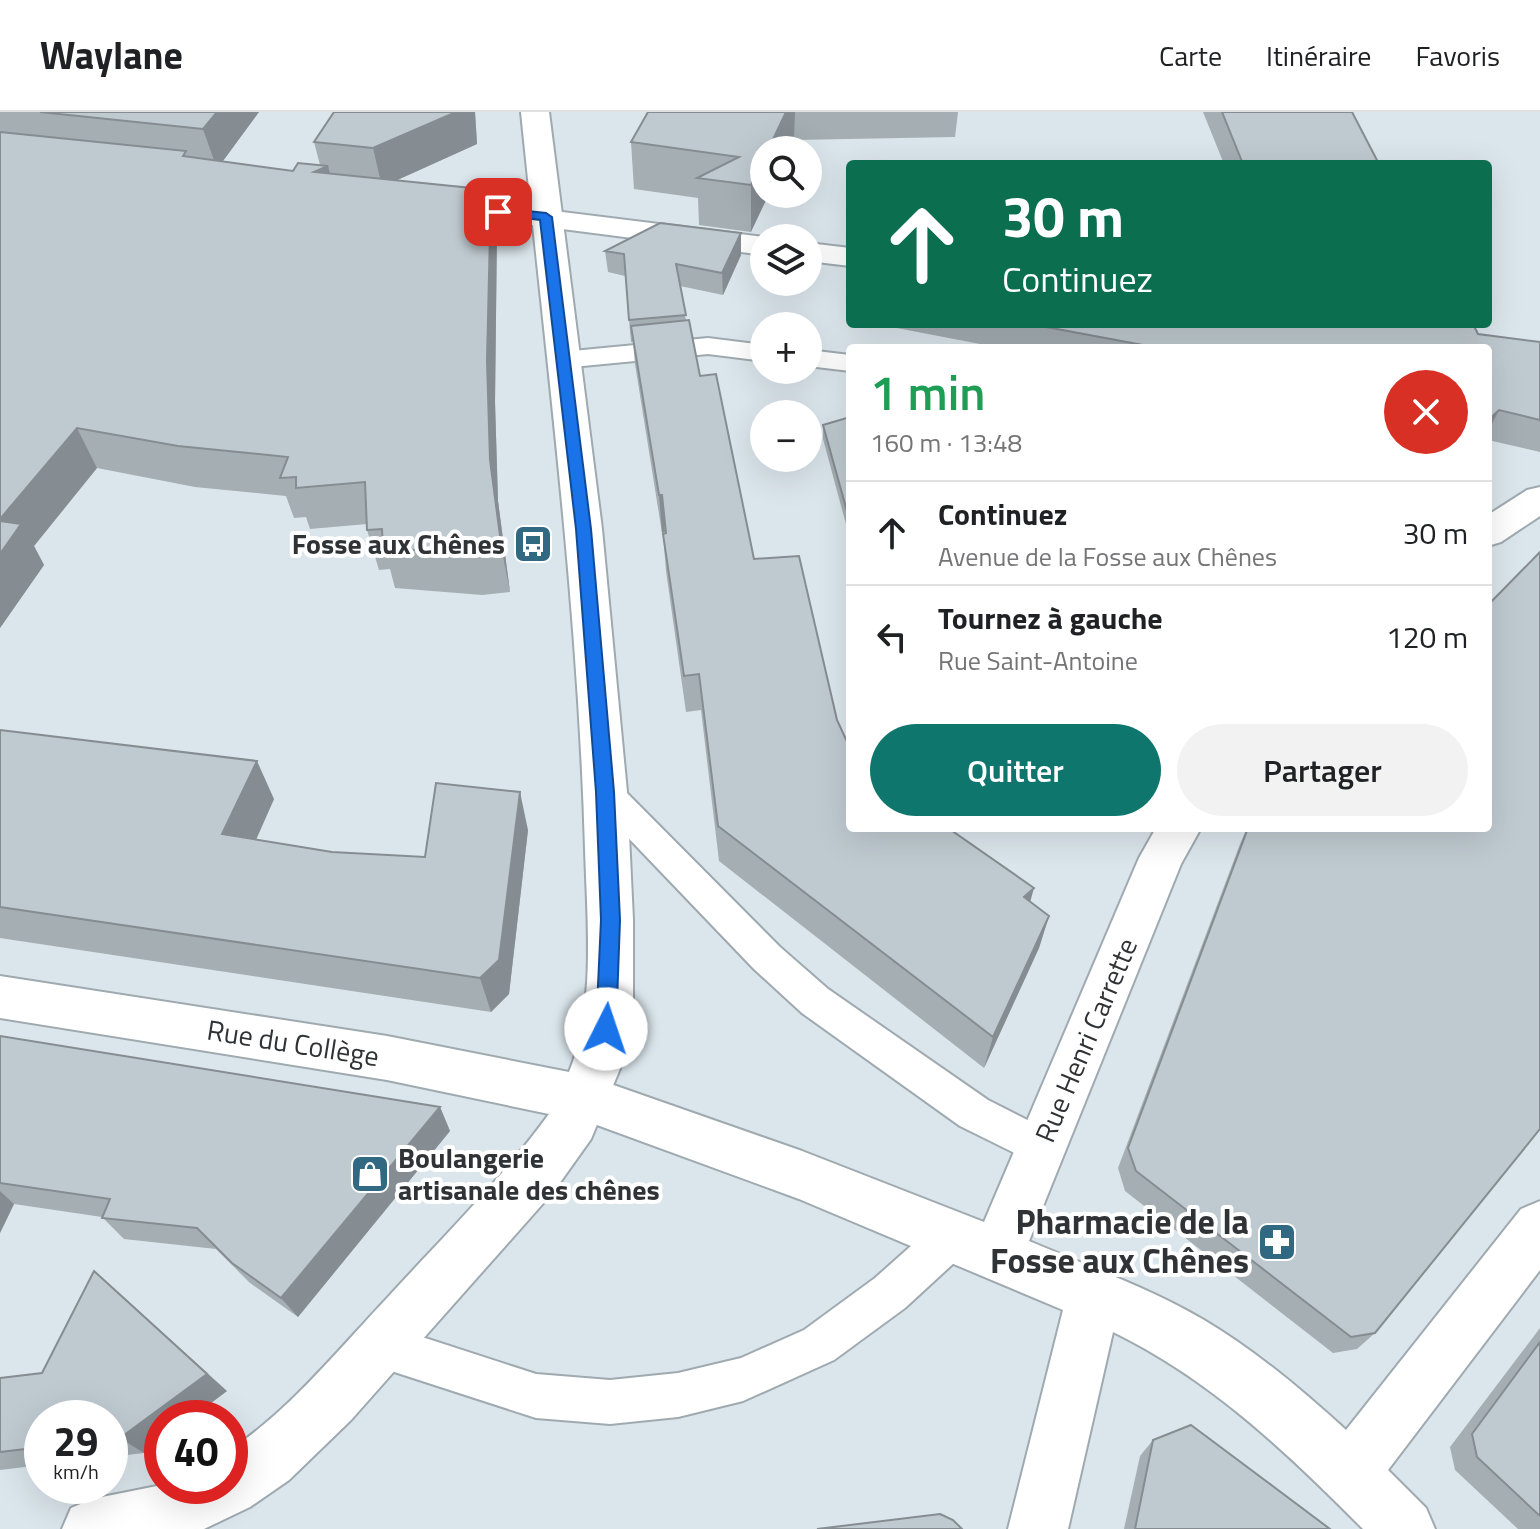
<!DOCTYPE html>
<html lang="fr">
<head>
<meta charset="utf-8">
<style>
	:root { --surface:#fff; --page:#f2f2f2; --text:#202124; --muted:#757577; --line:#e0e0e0; --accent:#0f766e }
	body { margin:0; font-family:"Titillium Web",sans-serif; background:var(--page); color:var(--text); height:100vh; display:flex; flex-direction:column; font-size:30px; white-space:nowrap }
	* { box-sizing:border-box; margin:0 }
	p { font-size:26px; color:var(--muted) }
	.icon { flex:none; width:44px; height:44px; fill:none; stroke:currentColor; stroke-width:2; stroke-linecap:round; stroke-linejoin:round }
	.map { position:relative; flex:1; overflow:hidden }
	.sheet { position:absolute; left:846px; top:232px; width:646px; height:488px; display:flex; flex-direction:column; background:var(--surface); border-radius:8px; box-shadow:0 8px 32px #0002 }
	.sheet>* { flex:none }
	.banner { position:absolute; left:846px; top:48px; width:646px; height:168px; border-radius:8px; box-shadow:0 8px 32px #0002; background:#0b6e4f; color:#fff; overflow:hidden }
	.controls { position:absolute; left:750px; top:24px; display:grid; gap:16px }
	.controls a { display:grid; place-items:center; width:72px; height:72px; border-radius:50%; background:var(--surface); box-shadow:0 8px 32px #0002; font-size:40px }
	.speed { position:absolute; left:24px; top:1288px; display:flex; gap:16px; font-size:40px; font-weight:700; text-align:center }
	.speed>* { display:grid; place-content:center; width:104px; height:104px; border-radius:50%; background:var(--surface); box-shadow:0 8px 32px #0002; line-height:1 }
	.speed small { font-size:20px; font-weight:400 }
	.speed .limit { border:12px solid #d22; background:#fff; color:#111 }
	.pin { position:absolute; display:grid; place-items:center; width:68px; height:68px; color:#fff; margin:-34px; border-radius:16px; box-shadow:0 4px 12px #0006 }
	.me { position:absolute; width:88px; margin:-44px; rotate:4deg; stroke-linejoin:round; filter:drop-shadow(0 0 6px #0008) }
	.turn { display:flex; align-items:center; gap:28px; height:168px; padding:0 24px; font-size:36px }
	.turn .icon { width:104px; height:104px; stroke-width:2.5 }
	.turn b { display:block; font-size:56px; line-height:68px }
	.round { display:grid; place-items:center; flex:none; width:84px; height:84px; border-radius:42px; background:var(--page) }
	.head { display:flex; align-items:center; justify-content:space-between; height:136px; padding:0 24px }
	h1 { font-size:48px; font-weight:600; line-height:60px; color:#1e9e55 }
	.cta { display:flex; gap:16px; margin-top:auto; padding:16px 24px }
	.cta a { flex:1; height:92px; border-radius:48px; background:var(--accent); color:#fff; font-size:32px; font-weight:600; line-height:92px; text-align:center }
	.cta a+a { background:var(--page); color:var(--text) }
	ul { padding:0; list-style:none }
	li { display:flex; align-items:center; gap:24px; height:104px; padding:0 24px; border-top:2px solid var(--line) }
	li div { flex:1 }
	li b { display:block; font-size:30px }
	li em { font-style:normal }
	header { display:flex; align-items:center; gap:48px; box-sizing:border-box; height:112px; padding:0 40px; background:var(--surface); border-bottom:2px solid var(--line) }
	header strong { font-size:38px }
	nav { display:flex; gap:44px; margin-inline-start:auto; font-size:28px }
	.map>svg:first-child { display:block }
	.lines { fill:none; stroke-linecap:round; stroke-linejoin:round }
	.service-casing { stroke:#9faab0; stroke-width:4 }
	.minor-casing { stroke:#9faab0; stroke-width:4 }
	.tertiary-casing { stroke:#9faab0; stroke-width:4 }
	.service { fill:#fff; fill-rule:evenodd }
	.minor { fill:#fff; fill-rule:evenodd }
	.tertiary { fill:#fff; fill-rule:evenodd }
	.wall { fill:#a4aeb3 }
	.shaded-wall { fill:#868d92 }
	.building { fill:#bfcad0; stroke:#868d92; stroke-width:2 }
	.route { fill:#1a73e8; stroke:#114b97; stroke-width:2 }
	.labels { text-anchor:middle; stroke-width:8; stroke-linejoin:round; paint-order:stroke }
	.poi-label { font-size:28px; font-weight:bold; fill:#2f3336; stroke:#fff; text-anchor:end }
	.street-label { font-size:28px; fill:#2f3336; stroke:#fff }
	.near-poi-label { font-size:34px; font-weight:bold; fill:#2f3336; stroke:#fff; text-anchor:end }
</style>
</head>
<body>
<header>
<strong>Waylane</strong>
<nav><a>Carte</a><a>Itinéraire</a><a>Favoris</a></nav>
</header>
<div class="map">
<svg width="1540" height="1417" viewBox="0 0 1540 1417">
	<rect width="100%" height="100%" fill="#dbe6ec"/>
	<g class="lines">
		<defs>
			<path id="service" d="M 708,226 L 764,233 L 764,249 L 708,242 L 562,256 L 553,254 L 549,248 L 553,242 L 562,240 Z
				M 808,238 L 850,243 L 850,259 L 808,254 Z
				M 605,667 L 617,671 L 780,835 L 828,877 L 988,988 L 1055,1022 L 1061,1035 L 1055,1048 L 1041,1054 L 960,1014 L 802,901 L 754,857 L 593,689 L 588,680 L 593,671 Z
				M 953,1104 L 968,1110 L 974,1124 L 968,1138 L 905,1196 L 834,1248 L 743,1289 L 678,1305 L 610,1312 L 536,1306 L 382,1256 L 367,1249 L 360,1234 L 367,1219 L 382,1212 L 536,1262 L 610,1268 L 678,1261 L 741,1246 L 804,1218 L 875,1166 L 938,1110 Z"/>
			<path id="minor" d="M 433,84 L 764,125 L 770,126 L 764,126 L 764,143 L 422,99 L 418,93 L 422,87 Z
				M 808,131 L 850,136 L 850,154 L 808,149 Z
				M 1540,375 L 1540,404 L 1501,430 L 1488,434 L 1488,403 L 1527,378 Z
				M 1156,716 L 1201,716 L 1181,752 L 1029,1129 C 1088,1154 1149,1176 1204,1208 C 1256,1239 1302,1278 1346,1318 L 1521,1097 L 1540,1089 L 1540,1158 L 1388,1358 L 1426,1396 L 1435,1417 L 1363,1417 C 1288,1341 1210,1267 1113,1220 L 1068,1417 L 1008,1417 L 1063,1198 L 799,1087 L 567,1002 L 560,986 L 567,970 L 585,963 L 802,1039 L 984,1110 L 1139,746 Z"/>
			<path id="tertiary" d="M 521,0 L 549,0 L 602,417 L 627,680 L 633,808 L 633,893 L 626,942 L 591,1027 L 554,1079 L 351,1308 L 289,1368 L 250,1395 L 204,1417 L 62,1417 L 71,1396 L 92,1387 L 162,1373 L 230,1374 L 230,1338 C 290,1298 338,1238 388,1185 C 443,1125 501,1068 549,1002 L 387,968 L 0,906 L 0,864 L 387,924 L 569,960 C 596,895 587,807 585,737 C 578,491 546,245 521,0 Z"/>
		</defs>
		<use href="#service" class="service-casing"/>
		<use href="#minor" class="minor-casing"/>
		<use href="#tertiary" class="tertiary-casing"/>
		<use href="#service" class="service"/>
		<use href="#minor" class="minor"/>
		<use href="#tertiary" class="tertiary"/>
	</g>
	<path class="wall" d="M 0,0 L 259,0 L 223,49 L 293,59 L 320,53 L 314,30 L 334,0 L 475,0 L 477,32 L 397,68 L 497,118 L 495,290 L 498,389 L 510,480 L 482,483 L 395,476 L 390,457 L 379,458 L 367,418 L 367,412 L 310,417 L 306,405 L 294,406 L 286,384 L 195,375 L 97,356 L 34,434 L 44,453 L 0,516 Z
		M 648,0 L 958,0 L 955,25 L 794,28 L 790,38 L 764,38 L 751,120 L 699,113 L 698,86 L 634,77 L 631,30 Z
		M 1203,0 L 1352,0 L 1379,52 L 1224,52 Z
		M 605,139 L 741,143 L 723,183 L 680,174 L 686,209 L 700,264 L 754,447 L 850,716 L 1031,790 L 1049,804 L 1039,836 L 984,956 L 719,749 L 701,598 L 686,600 L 666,459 L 663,422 L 665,420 L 662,421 L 635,252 L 633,230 L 631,230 L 625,164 L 608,160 Z
		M 881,212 L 1473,212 L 1478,222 L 1540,230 L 1540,340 L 1488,328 L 1488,236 L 1001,236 L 881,213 Z
		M 850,305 L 850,427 L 823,327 L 823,313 Z
		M 0,618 L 274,687 L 256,728 L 332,740 L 425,745 L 528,718 L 509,882 L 491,900 L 0,826 Z
		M 1247,716 L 1488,716 L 1375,1221 L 1357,1237 L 1333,1241 L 1125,1079 L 1118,1056 L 1240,732 Z
		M 0,924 L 440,995 L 450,1019 L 298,1205 L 250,1171 L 216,1137 L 124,1127 L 102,1105 L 14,1092 L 0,1121 Z
		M 1540,1216 L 1540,1417 L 1518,1417 L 1455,1358 L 1450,1335 Z
		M 0,1266 L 227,1279 L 191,1306 L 162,1306 L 162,1327 L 144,1341 L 110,1345 L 110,1306 L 42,1306 L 42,1353 L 0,1358 Z
		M 1153,1328 L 1330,1417 L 1124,1417 L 1140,1344 Z"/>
	<path class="shaded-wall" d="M 217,0 L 259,0 L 217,57 L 203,17 Z
		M 456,0 L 475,0 L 477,32 L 382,75 L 373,36 Z
		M 786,0 L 795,0 L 794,28 L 790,38 L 768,38 Z
		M 764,46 L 764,82 L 769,82 L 751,120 L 751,73 Z
		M 328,54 L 339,95 L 314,60 Z
		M 491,78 L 497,118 L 495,290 L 498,389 L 510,480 L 502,439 L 490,348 L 487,249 Z
		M 741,121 L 741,143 L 723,183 L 722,161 Z
		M 1499,298 L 1488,320 L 1488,308 Z
		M 77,316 L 97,356 L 34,434 L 44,453 L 0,516 L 0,407 Z
		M 659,383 L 662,383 L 665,420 L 662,421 Z
		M 257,649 L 274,687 L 242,759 L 222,722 Z
		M 520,680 L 528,718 L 509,882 L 491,900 L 480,866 Z
		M 1034,776 L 1025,809 L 1024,785 Z
		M 1049,804 L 1039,836 L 984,956 L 993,925 Z
		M 440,995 L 450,1019 L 298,1205 L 281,1186 Z
		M 0,1079 L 14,1092 L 0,1121 Z
		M 117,1179 L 227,1279 L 191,1306 L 162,1306 L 162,1327 L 144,1341 L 120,1326 Z"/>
	<path class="building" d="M 40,0 L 217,0 L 203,17 Z
		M 334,0 L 456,0 L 373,36 L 314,30 Z
		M 648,0 L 786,0 L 768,38 L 764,38 L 764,46 L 751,73 L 697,66 L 739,45 L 631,30 Z
		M 1222,0 L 1352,0 L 1379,52 L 1243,52 Z
		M 0,20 L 186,39 L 183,44 L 293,59 L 298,51 L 328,54 L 314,60 L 491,78 L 487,249 L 490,348 L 502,439 L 473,443 L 383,435 L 382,417 L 367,418 L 365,370 L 296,376 L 296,365 L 280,366 L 288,345 L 178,334 L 77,316 L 0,407 Z
		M 660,111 L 741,121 L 722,161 L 676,152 L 686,203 L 629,208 L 624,142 L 605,139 Z
		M 689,208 L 700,264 L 716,262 L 754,447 L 799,444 L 837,608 L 850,636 L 850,716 L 948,716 L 1034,776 L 1024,785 L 1049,804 L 993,925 L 718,714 L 699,562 L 684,564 L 663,422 L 666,421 L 662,383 L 659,383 L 631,214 Z
		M 1030,212 L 1473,212 L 1478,222 L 1540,230 L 1540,308 L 1499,298 L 1488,308 L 1488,236 L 1159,236 Z
		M 850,305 L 850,410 L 823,313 Z
		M 0,409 L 21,412 L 0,442 Z
		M 1540,440 L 1540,1017 L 1375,1221 L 1351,1225 L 1136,1059 L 1128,1036 L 1248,716 L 1488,716 L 1488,493 Z
		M 0,618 L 257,649 L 222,722 L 332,740 L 425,745 L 436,671 L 520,680 L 499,848 L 480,866 L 0,795 Z
		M 0,924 L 440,995 L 281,1186 L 232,1151 L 197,1116 L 102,1106 L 110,1087 L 0,1071 Z
		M 94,1159 L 207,1262 L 120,1326 L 110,1327 L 110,1306 L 42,1306 L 42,1335 L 0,1340 L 0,1266 L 42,1261 Z
		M 1540,1230 L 1540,1404 L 1477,1345 L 1472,1322 Z
		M 1191,1313 L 1330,1417 L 1135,1417 L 1153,1328 Z
		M 940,1402 L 953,1408 L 962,1417 L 817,1417 Z"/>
	<path class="route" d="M 498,96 L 546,101 L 552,105 L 591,417 L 614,680 L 620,808 L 616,917 L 613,923 L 606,926 L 599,923 L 596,917 L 601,808 L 596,680 L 576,417 L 540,108 L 494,102 L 492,100 Z"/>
	<defs>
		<symbol id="bus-square" viewBox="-11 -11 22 22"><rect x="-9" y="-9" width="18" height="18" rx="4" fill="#316983" stroke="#fff"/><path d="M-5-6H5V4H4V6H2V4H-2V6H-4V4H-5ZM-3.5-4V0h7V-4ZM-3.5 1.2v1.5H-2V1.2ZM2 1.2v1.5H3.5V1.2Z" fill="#fff"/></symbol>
		<symbol id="shop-square" viewBox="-11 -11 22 22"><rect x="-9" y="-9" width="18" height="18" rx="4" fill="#316983" stroke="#fff"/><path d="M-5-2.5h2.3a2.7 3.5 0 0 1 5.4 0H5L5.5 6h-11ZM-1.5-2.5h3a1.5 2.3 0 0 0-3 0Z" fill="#fff"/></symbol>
		<symbol id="pharmacy-square" viewBox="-11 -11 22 22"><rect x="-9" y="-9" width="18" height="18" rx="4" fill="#316983" stroke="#fff"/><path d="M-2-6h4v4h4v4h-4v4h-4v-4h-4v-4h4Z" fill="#fff"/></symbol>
	</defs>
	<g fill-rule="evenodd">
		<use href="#bus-square" x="511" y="410" width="44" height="44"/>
		<use href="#shop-square" x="348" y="1040" width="44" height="44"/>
		<use href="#pharmacy-square" x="1255" y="1108" width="44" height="44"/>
	</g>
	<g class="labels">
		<g class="poi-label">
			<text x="505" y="442">Fosse aux Chênes</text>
			<text x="398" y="1056" text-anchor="start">Boulangerie<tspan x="398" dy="32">artisanale des chênes</tspan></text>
		</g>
		<g class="street-label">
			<text transform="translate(1086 928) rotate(-67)" y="10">Rue Henri Carrette</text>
			<text transform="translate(293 931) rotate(9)" y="10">Rue du Collège</text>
		</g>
		<g class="near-poi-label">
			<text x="1249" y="1122">Pharmacie de la<tspan x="1249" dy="39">Fosse aux Chênes</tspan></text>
		</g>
	</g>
</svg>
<div class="controls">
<a><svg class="icon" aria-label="search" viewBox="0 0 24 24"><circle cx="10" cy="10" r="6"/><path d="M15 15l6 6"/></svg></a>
<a><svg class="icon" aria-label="layers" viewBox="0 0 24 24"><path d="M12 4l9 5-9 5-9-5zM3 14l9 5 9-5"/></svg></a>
<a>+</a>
<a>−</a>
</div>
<div class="speed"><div>29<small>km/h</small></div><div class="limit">40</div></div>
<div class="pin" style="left:498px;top:100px;background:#d93025"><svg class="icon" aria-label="arrive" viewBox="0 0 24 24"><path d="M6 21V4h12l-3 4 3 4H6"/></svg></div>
<svg class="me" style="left:606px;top:917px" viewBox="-20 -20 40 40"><circle r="19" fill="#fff"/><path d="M0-13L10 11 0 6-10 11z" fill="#1a73e8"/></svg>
<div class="banner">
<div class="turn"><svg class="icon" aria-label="ahead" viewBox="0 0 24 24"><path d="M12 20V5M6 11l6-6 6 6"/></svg><div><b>30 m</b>Continuez</div></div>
</div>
<section class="sheet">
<div class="head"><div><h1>1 min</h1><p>160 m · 13:48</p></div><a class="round" style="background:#d93025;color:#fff"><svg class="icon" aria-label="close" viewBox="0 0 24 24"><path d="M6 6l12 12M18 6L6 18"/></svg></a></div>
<ul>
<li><svg class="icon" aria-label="ahead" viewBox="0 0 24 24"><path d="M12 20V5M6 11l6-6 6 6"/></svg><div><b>Continuez</b><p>Avenue de la Fosse aux Chênes</p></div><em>30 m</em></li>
<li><svg class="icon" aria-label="left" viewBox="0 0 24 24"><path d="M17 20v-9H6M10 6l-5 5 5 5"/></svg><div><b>Tournez à gauche</b><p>Rue Saint-Antoine</p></div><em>120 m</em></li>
</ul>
<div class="cta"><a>Quitter</a><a>Partager</a></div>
</section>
</div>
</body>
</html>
